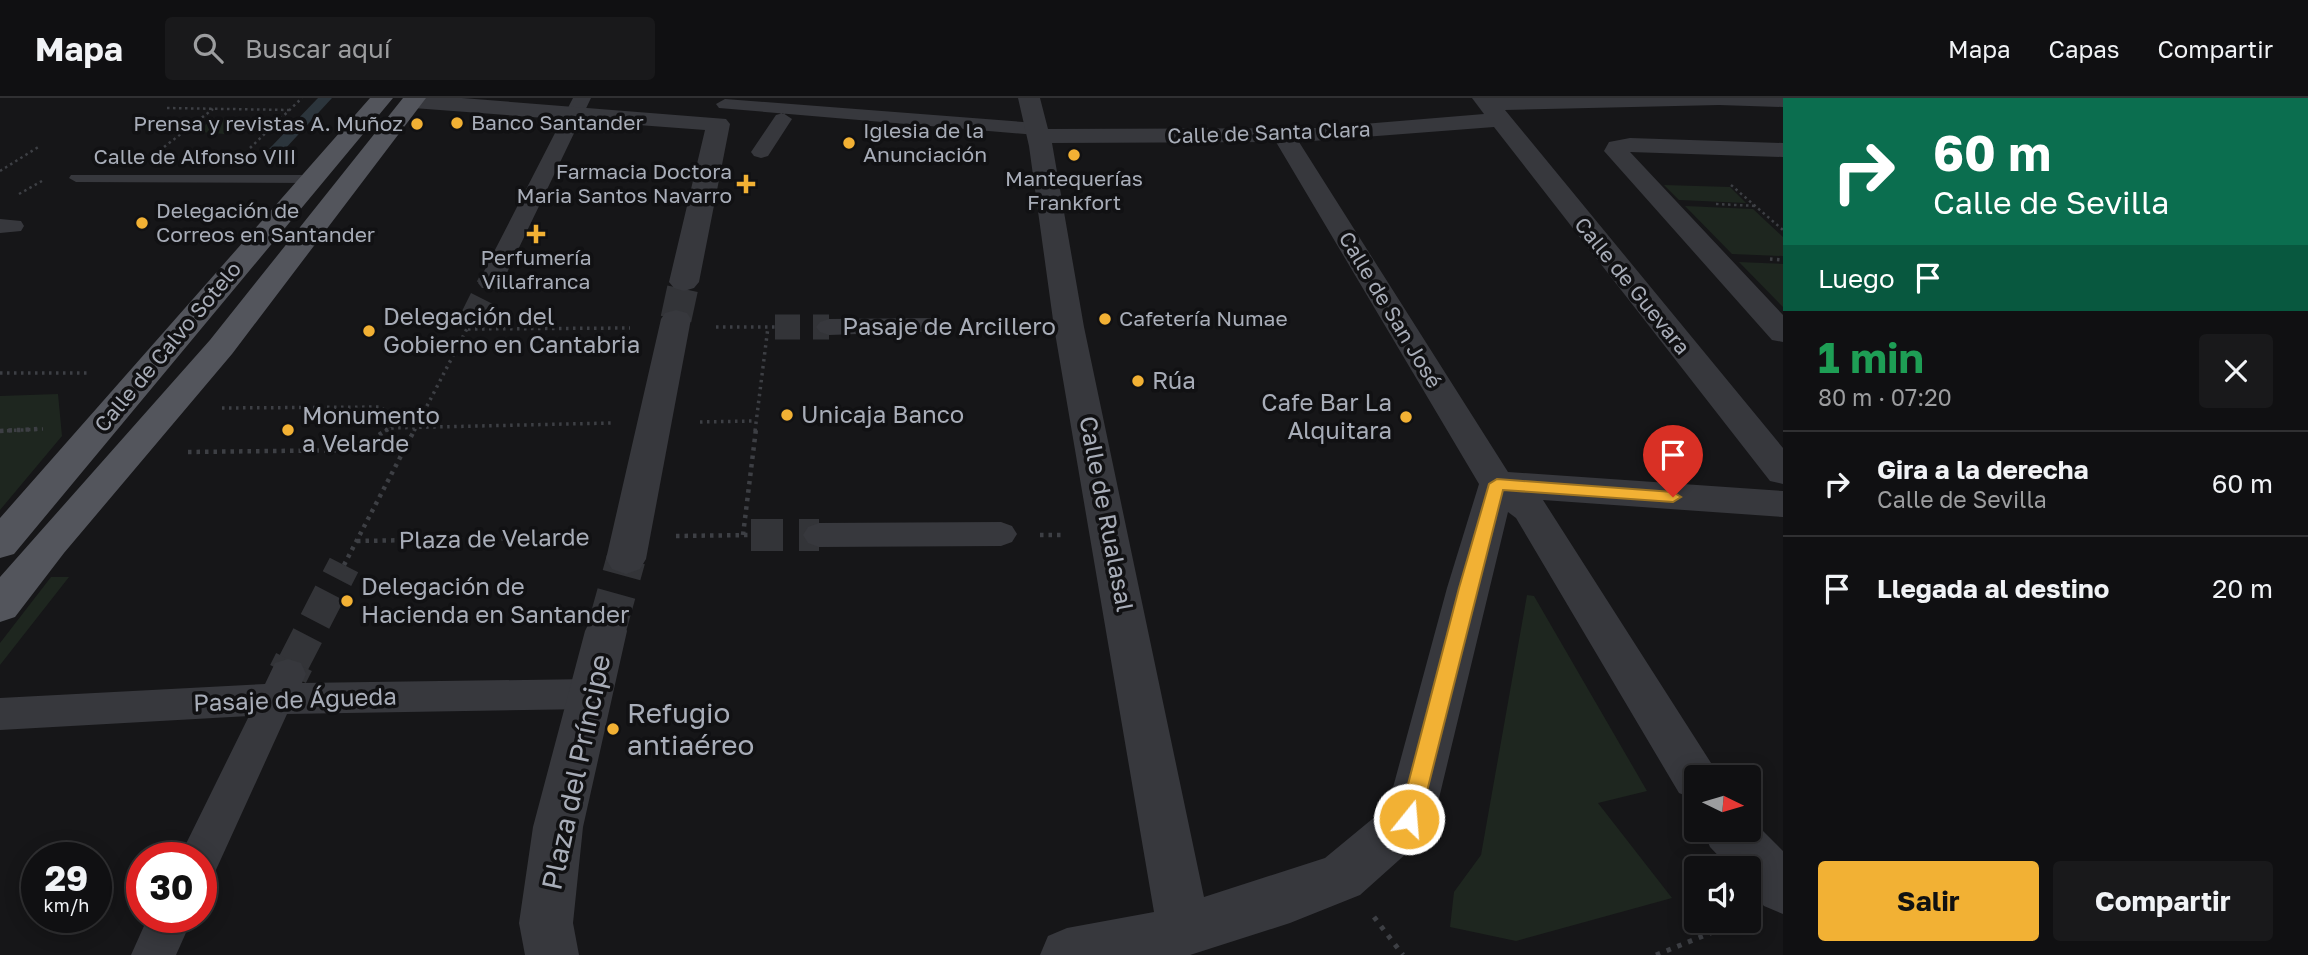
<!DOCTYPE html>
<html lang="es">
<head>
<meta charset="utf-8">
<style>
	:root { --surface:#101012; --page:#19191b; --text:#f1f3f6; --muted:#9c9d9f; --line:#303032; --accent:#f2b134 }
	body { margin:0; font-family:"Golos Text",sans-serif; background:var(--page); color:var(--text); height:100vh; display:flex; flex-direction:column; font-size:26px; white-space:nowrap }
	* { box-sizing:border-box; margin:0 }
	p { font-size:23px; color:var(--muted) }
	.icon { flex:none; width:38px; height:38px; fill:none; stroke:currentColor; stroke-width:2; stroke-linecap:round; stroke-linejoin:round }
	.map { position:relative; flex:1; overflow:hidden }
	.side { display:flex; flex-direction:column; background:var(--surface); width:525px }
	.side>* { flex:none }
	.top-card { background:#0b6e4f; color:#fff; overflow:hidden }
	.needle { width:46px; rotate:95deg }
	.buttons { position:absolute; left:1684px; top:667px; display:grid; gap:14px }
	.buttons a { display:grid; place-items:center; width:77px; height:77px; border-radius:7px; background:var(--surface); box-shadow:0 4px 18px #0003,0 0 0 2px var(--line); font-size:35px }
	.speed { position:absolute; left:21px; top:744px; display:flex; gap:14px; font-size:35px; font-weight:700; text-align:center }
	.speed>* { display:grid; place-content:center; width:91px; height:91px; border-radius:50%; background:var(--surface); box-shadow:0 4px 18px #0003,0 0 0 2px var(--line); line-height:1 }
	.speed small { font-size:18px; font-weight:400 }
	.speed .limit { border:10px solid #d22; background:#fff; color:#111 }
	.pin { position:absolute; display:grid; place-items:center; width:60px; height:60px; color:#fff; margin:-72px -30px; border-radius:50% 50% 50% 0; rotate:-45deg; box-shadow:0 0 7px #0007 }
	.pin .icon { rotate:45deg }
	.me { position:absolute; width:77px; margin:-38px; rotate:17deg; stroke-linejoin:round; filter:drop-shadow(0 0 5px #0008) }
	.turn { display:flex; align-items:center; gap:24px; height:147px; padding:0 35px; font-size:32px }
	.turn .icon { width:91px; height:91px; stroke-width:2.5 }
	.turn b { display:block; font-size:49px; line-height:60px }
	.then { display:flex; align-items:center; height:66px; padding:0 35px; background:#0003; gap:14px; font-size:26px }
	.round { display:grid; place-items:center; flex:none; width:74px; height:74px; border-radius:7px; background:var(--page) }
	.summary { display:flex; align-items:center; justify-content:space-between; height:119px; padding:0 35px }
	h1 { font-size:42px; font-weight:700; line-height:52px; color:#1e9e55 }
	.primary-button { display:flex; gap:14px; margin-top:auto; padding:14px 35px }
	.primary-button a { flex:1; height:80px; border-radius:7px; background:var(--accent); color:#111; font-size:28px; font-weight:700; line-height:80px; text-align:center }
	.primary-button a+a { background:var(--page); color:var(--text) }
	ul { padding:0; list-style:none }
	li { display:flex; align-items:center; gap:21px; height:105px; padding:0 35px; border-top:2px solid var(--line) }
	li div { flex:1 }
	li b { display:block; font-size:26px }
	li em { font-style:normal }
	header { display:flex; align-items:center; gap:42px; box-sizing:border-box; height:98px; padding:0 35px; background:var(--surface); border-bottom:2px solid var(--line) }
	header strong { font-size:33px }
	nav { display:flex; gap:38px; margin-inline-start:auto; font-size:24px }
	.search { width:490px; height:63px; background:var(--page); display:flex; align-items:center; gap:18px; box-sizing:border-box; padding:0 24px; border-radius:7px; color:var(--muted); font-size:26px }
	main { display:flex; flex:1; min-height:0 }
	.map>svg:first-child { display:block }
	.green { fill:#1e261f }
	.water { fill:#2c353c }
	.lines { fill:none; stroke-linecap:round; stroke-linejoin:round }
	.pedestrian-tunnel-far2 { stroke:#333438; stroke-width:25; stroke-dasharray:25 13; stroke-linecap:butt }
	.pedestrian-tunnel-far1 { stroke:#333438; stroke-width:32; stroke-dasharray:32 16; stroke-linecap:butt }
	.pedestrian-tunnel { stroke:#333438; stroke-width:40; stroke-dasharray:40 20; stroke-linecap:butt }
	.minor-tunnel-far1 { stroke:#333438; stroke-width:31; stroke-dasharray:31 16; stroke-linecap:butt }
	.minor-tunnel { stroke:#333438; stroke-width:39; stroke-dasharray:39 19; stroke-linecap:butt }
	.path-far3 { stroke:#3d3f44; stroke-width:2.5; stroke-dasharray:2.5 3.5; stroke-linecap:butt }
	.path-far2 { stroke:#3d3f44; stroke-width:3.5; stroke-dasharray:2.5 4.5; stroke-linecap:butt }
	.path-far1 { stroke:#3d3f44; stroke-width:4.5; stroke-dasharray:3.5 5; stroke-linecap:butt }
	.path { stroke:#3d3f44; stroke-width:5; stroke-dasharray:4.5 7; stroke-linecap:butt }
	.service { fill:#37383d; fill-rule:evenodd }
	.pedestrian { fill:#37383d; fill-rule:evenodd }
	.minor { fill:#37383d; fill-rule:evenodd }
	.primary { fill:#53555c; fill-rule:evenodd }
	.route { fill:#f2b134; stroke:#9d7322; stroke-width:2 }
	.poi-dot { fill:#f2b134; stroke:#111113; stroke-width:2.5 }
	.labels { text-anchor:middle; stroke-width:7; stroke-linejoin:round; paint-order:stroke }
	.far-poi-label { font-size:21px; fill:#a8adb8; stroke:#111113; text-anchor:start }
	.far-street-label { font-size:21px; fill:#a8adb8; stroke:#111113 }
	.poi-label { font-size:24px; fill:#a8adb8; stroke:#111113; text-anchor:start }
	.street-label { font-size:24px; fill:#a8adb8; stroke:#111113 }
	.near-poi-label { font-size:28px; fill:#a8adb8; stroke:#111113; text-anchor:start }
	.near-street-label { font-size:28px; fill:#a8adb8; stroke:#111113 }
</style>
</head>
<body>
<header>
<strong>Mapa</strong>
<div class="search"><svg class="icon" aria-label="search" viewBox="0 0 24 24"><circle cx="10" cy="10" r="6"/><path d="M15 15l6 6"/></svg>Buscar aquí</div>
<nav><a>Mapa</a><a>Capas</a><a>Compartir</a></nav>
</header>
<main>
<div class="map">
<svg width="1783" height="857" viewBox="0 0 1783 857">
	<rect width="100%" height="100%" fill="#161618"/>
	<path class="green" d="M 225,21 L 241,22 L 243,26 L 224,36 L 201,34 L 206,26 Z
		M 1664,87 L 1730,89 L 1746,105 L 1679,102 Z
		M 1685,108 L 1753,111 L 1783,139 L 1783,158 L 1732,156 Z
		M 1739,164 L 1783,166 L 1783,209 Z
		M 58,296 L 62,338 L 0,412 L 0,298 Z
		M 51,479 L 69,479 L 0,567 L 0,545 Z
		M 1527,497 L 1534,498 L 1647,693 L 1598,705 L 1672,800 L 1516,843 L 1450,829 L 1454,794 L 1481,757 Z"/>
	<path class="water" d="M 318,0 L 332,0 L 285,51 L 269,51 Z"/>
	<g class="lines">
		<path class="pedestrian-tunnel-far2" d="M 471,223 L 490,185
			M 775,229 L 829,229"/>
		<path class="pedestrian-tunnel-far1" d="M 751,437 L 819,437
			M 293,566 L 344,467"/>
		<path class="pedestrian-tunnel" d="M 288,576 L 294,564"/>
		<path class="minor-tunnel-far1" d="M 676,221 L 684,184"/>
		<path class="minor-tunnel" d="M 606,533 L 626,461"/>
		<path class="path-far3" d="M 167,10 L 289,12
			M 164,49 L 213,11
			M 250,50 L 302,0
			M 0,73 L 40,48
			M 1731,87 L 1783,132
			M 19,96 L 42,83
			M 1716,106 L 1756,108"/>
		<path class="path-far2" d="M 1770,161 L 1783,162
			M 716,229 L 775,229
			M 975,229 L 1026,229
			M 468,231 L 630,230
			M 0,275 L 91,275
			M 222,310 L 382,309 L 390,330
			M 700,324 L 755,323
			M 0,333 L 43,331
			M 385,333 L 390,330 L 611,325
			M 414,333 L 471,223
			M 755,333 L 768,229"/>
		<path class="path-far1" d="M 0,333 L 37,331
			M 188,354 L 356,352 L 388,331
			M 743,437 L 756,331
			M 1040,437 L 1063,437
			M 676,438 L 751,437
			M 357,443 L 584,439
			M 344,467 L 415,331"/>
		<path class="path" d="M 1374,819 L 1403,857
			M 1656,857 L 1713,834 L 1744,828"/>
		<path class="service" d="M 71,77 L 314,77 L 321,81 L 314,85 L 76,84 L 69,80 Z"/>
		<path class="pedestrian" d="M 573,0 L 591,0 L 502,185 L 498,190 L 482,190 L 478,185 Z
			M 725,1 L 1037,25 L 1046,31 L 1037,37 L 719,10 L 716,6 Z
			M 783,15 L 792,21 L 768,58 L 761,60 L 754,58 L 751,54 L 776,17 Z
			M 0,121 L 21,123 L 24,128 L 21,133 L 0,135 Z
			M 936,220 L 945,223 L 949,228 L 945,233 L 829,237 L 820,234 L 816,229 L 820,224 L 829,221 Z
			M 1001,424 L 1012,428 L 1017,436 L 1012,444 L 1001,448 L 819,449 L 808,445 L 803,437 L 808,429 L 819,425 Z
			M 288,561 L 301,565 L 306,576 L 302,585 L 590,581 L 603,585 L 608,596 L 603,607 L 590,611 L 287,616 L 215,774 L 201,780 L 201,760 L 179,760 L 249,618 L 0,632 L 0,600 L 265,586 L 275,565 Z
			M 148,819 L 193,819 L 176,857 L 131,857 Z"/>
		<path class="minor" d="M 404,0 L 462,0 L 726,21 L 730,26 L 699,184 L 694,190 L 684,193 L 674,190 L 669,184 L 705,32 L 413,10 L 405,8 L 402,3 Z
			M 1018,0 L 1040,0 L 1048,31 L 1315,30 L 1484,16 L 1472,0 L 1783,0 L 1783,9 L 1719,7 L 1505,12 L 1783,350 L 1783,386 L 1770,383 L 1494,29 L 1299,44 L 1508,374 L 1783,393 L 1783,419 L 1543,402 L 1720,679 L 1696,679 L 1696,702 L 1679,695 L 1516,420 L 1508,414 L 1434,721 L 1427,737 L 1360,797 L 1290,825 L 1190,857 L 1040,857 L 1048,838 L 1067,830 L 1154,814 L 1054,229 L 1029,48 ZM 1276,44 L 1479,386 L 1447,490 L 1388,708 L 1325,760 L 1204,799 L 1084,229 L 1052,45 Z
			M 1630,40 L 1783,45 L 1783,59 L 1630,54 L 1783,217 L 1783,244 L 1772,242 L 1604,53 L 1609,44 Z
			M 676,212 L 687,215 L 691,221 L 646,461 L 640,471 L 626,476 L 612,471 L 606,461 L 661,221 L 665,215 Z
			M 606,516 L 621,521 L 627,533 L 583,729 L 573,825 L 579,857 L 525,857 L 519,825 L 533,729 L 585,533 L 591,521 Z
			M 1748,718 L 1783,753 L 1783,816 L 1764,808 L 1748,790 L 1748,770 L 1730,770 L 1710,749 L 1703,732 L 1748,732 Z"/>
		<path class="primary" d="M 370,0 L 393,0 L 14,456 L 0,460 L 0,420 Z
			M 403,0 L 426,0 L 232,256 L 64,455 L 15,519 L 0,524 L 0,479 L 210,242 Z"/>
	</g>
	<path class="route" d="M 1497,381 L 1673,394 L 1681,399 L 1673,404 L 1503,392 L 1420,721 L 1417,728 L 1409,731 L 1402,728 L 1399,721 L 1459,490 L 1489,386 Z"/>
	<g class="poi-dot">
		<circle cx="457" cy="25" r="7"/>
		<circle cx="417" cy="26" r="7"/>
		<circle cx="849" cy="45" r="7"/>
		<circle cx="1074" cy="57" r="7"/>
		<path d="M742.5 75.5h7v7h7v7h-7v7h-7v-7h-7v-7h7z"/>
		<circle cx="142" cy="125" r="7"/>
		<path d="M532.5 125.5h7v7h7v7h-7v7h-7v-7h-7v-7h7z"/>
		<circle cx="1105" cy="221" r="7"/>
		<circle cx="369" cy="233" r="7"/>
		<circle cx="1138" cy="283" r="7"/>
		<circle cx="787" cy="317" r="7"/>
		<circle cx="1406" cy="319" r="7"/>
		<circle cx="288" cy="332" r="7"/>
		<circle cx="347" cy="503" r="7"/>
		<circle cx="613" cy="631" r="7"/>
	</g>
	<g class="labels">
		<g class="far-poi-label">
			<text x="471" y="32">Banco Santander</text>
			<text x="403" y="33" text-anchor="end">Prensa y revistas A. Muñoz</text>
			<text x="863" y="40">Iglesia de la<tspan x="863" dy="24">Anunciación</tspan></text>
			<text x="732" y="81" text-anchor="end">Farmacia Doctora<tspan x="732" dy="24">Maria Santos Navarro</tspan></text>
			<text x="1074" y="88" text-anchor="middle">Mantequerías<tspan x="1074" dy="24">Frankfort</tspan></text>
			<text x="156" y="120">Delegación de<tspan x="156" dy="24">Correos en Santander</tspan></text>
			<text x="536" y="167" text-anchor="middle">Perfumería<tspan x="536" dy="24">Villafranca</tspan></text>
			<text x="1119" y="228">Cafetería Numae</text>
		</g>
		<g class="far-street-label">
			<text transform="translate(1269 35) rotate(-2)" y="7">Calle de Santa Clara</text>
			<text x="195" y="66">Calle de Alfonso VIII</text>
			<text transform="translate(1632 188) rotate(51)" y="7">Calle de Guevara</text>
			<text transform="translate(1390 212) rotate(59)" y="7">Calle de San José</text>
			<text transform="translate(168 249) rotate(-50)" y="7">Calle de Calvo Sotelo</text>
		</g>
		<g class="poi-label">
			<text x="383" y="227">Delegación del<tspan x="383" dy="28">Gobierno en Cantabria</tspan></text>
			<text x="1152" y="291">Rúa</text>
			<text x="1392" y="313" text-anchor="end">Cafe Bar La<tspan x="1392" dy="28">Alquitara</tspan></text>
			<text x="801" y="325">Unicaja Banco</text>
			<text x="302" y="326">Monumento<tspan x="302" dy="28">a Velarde</tspan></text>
			<text x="361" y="497">Delegación de<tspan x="361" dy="28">Hacienda en Santander</tspan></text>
		</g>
		<g class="street-label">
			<text x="949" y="237">Pasaje de Arcillero</text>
			<text transform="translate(1106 416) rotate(79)" y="8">Calle de Rualasal</text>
			<text transform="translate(494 441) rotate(-1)" y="8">Plaza de Velarde</text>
			<text transform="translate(295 602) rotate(-2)" y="8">Pasaje de Águeda</text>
		</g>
		<g class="near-poi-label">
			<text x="627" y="625">Refugio<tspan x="627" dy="32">antiaéreo</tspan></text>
		</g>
		<g class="near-street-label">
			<text transform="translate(576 674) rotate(-78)" y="10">Plaza del Príncipe</text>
		</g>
	</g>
</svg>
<div class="buttons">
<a><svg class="needle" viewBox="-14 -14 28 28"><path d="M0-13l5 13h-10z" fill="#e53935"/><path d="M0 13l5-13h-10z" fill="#9c9d9f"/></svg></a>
<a><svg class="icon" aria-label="sound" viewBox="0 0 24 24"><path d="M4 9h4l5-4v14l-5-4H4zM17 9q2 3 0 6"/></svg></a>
</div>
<div class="speed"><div>29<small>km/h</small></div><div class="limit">30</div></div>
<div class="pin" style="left:1673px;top:399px;background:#d93025"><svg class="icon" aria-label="arrive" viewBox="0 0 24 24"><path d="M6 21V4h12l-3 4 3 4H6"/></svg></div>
<svg class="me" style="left:1409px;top:721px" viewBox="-20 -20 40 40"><circle r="17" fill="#f2b134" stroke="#fff" stroke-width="3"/><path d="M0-11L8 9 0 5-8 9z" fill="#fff"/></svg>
</div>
<section class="side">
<div class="top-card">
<div class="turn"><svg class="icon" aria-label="right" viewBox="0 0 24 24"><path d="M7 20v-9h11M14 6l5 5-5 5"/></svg><div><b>60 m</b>Calle de Sevilla</div></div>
<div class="then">Luego<svg class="icon" aria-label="arrive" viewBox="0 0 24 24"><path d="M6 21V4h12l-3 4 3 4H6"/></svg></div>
</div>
<div class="summary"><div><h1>1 min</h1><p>80 m · 07:20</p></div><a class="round"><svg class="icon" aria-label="close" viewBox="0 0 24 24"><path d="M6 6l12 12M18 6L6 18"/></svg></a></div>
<ul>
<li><svg class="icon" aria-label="right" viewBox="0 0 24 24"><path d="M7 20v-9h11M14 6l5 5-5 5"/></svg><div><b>Gira a la derecha</b><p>Calle de Sevilla</p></div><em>60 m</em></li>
<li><svg class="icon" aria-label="arrive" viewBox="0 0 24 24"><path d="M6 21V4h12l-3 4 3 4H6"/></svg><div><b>Llegada al destino</b></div><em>20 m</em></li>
</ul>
<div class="primary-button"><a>Salir</a><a>Compartir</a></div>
</section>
</main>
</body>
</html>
